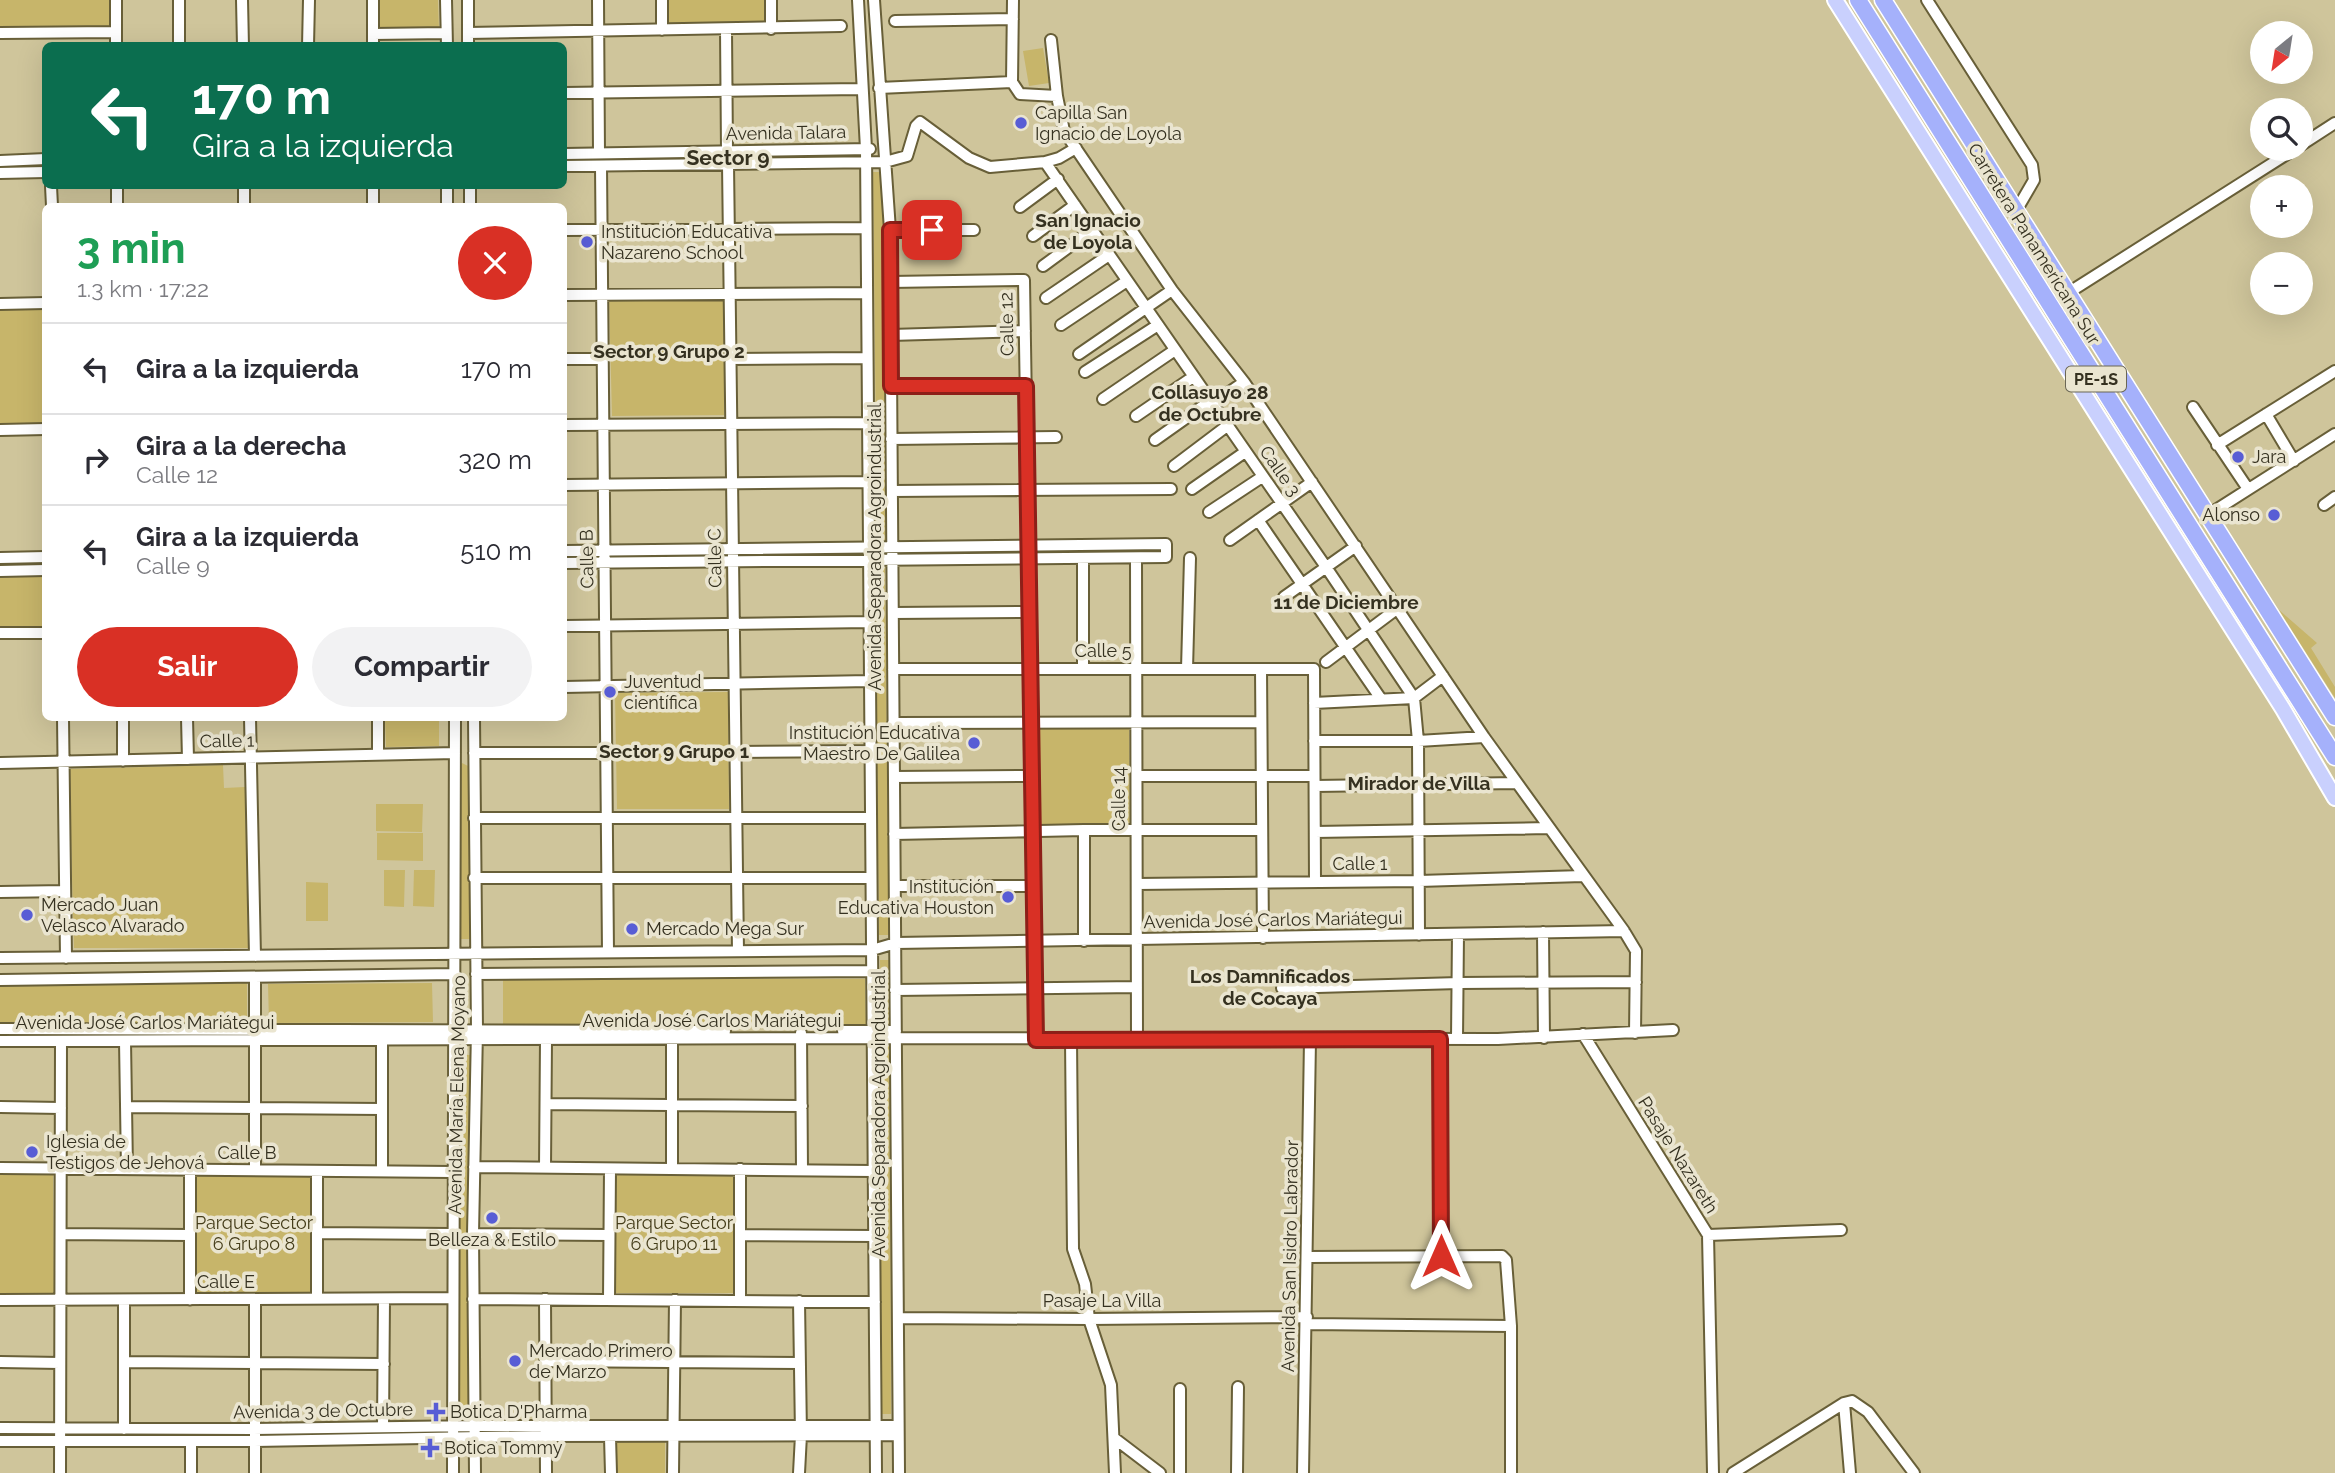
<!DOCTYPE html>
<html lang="es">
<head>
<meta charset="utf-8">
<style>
	:root { --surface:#fff; --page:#f2f2f3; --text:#2b2b33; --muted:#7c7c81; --line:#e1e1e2; --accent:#d93025 }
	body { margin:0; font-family:Raleway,sans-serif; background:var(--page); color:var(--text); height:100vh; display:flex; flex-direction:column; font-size:26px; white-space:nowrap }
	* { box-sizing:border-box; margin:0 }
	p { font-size:23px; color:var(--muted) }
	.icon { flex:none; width:38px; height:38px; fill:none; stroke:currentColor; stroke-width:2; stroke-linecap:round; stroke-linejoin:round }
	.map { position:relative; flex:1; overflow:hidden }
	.side { position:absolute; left:42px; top:203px; width:525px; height:518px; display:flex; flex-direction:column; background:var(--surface); border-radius:10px; box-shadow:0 7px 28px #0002 }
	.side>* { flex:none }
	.guide { position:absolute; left:42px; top:42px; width:525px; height:147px; border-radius:10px; box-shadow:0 7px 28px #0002; background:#0b6e4f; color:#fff; overflow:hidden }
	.needle { width:46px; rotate:210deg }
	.tools { position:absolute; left:2250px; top:21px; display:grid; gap:14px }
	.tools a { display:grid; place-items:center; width:63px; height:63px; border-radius:50%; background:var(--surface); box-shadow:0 7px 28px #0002; font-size:35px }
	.pin { position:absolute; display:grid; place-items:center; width:60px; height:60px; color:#fff; margin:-30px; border-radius:14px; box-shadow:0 4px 10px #0006 }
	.me { position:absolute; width:77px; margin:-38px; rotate:0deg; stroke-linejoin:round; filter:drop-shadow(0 0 5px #0008) }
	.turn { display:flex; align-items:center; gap:24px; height:147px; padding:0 35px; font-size:32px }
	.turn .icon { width:91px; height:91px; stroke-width:2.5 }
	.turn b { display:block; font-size:49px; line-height:60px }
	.round { display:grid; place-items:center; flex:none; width:74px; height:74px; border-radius:37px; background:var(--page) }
	.headline { display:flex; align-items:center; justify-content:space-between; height:119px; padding:0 35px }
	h1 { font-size:42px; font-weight:700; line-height:52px; color:#1e9e55 }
	.cta { display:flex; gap:14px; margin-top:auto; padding:14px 35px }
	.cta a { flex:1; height:80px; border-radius:42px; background:var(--accent); color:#fff; font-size:28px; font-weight:700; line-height:80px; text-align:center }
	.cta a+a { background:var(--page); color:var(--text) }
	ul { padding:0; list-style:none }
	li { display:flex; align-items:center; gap:21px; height:91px; padding:0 35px; border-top:2px solid var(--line) }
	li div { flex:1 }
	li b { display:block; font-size:26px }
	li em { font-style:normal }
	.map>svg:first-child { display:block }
	.green { fill:#c7b56a }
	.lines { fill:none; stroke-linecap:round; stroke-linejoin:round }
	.minor-casing { stroke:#685f38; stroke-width:14 }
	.major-casing { stroke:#fff; stroke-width:18 }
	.highway-casing { stroke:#fff; stroke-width:19 }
	.minor { stroke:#fff; stroke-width:10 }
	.major { stroke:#c9d0fd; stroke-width:14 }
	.highway { stroke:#a5b1fb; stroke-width:16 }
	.route-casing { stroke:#8d1f18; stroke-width:18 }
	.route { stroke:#d93025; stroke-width:12 }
	.poi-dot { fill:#585dd5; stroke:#eae5d0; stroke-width:2.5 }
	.labels { text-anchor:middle; stroke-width:7; stroke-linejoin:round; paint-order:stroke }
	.shield { fill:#eae5d0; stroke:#6b6755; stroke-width:2 }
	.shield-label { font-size:16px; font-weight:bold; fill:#353120 }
	.poi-label { font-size:18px; fill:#353120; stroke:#eae5d0; text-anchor:start }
	.street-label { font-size:18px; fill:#353120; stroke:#eae5d0 }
	.park-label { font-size:18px; fill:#453d1a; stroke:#eae5d0 }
	.neighbourhood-label { font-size:19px; font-weight:bold; fill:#353120; stroke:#eae5d0 }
	.quarter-label { font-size:21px; font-weight:bold; fill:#353120; stroke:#eae5d0 }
</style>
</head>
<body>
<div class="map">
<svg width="2335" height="1473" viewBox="0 0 2335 1473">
	<rect width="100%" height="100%" fill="#cfc59b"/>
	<path class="green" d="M 0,0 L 110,0 L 111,30 L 0,29 Z
		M 376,0 L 438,0 L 439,30 L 376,30 Z
		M 667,0 L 765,0 L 765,23 L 667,25 Z
		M 1043,48 L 1049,83 L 1029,86 L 1023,51 Z
		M 873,172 L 883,172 L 887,540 L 877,540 Z
		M 609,298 L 724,299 L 724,415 L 612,416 Z
		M 0,307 L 45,307 L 45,423 L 0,423 Z
		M 875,568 L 885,568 L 889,935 L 879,935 Z
		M 0,574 L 45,574 L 45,627 L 0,627 Z
		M 2279,610 L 2317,643 L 2311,648 L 2335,687 L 2335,698 Z
		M 728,692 L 729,809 L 617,809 L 615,693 Z
		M 385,718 L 439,718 L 439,746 L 386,747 Z
		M 1038,729 L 1129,729 L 1130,825 L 1038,825 Z
		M 462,763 L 470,767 L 472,939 L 460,939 L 459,766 Z
		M 223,765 L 224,788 L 245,787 L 248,948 L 74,948 L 69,769 Z
		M 376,804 L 423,804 L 422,832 L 376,831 Z
		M 377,833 L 423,833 L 423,861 L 377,860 Z
		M 384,870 L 405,870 L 404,907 L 384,906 Z
		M 414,870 L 435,870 L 434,907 L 413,906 Z
		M 306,882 L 328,883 L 328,921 L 306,921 Z
		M 880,960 L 890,960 L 890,1024 L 881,1024 Z
		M 503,978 L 865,979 L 866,1024 L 503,1024 Z
		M 247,981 L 247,1023 L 0,1025 L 0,982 Z
		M 432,983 L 433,1022 L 269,1023 L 268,984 Z
		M 879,1046 L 890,1046 L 891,1414 L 880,1414 Z
		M 458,1055 L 472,1055 L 471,1409 L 460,1408 Z
		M 0,1173 L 53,1173 L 54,1293 L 0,1293 Z
		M 196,1174 L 313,1175 L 313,1294 L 194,1292 Z
		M 616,1174 L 733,1175 L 733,1293 L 616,1293 Z
		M 614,1440 L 665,1440 L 665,1473 L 614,1473 Z"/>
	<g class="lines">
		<defs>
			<path id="minor" d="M 179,0 L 179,46
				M 242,0 L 243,46
				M 446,0 L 447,46
				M 468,0 L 468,46
				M 598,0 L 599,153
				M 662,0 L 662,30
				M 771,0 L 771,29
				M 858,0 L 866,149 L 876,1473
				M 874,0 L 890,230 L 899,1473
				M 1013,0 L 1012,82 L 1020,94 L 1057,96
				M 1927,0 L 2032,165 L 2034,180 L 2016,211
				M 895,21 L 1013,19
				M 726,30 L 727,151
				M 0,33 L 116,32
				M 468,33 L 841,26
				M 373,34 L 446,33
				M 1051,40 L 1057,96 L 1064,131 L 1172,290 L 1244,382 L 1484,737 L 1624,931 L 1636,951 L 1635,1033
				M 116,46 L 116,0
				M 308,46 L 309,0
				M 373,46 L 373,0
				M 879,88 L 1012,82
				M 564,93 L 861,89
				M 2301,145 L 2335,123
				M 564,154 L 870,149
				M 0,161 L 46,159
				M 1045,162 L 1326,567 L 1414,698 L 1418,741 L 1419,935
				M 728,164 L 738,951
				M 564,166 L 885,162 L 907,156 L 916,126 L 920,122 L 969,158 L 990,167 L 1045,162 L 1059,158 L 1076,148
				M 601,166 L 608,952
				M 0,173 L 46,172
				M 51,186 L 52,206
				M 117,186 L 117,206
				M 244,186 L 244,206
				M 373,186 L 373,206
				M 447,186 L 447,206
				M 470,186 L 470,206
				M 1020,207 L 1058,179
				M 564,230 L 866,228
				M 890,230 L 974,230
				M 1033,236 L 1075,205
				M 1043,266 L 1092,230
				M 890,282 L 1024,280 L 1036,1040
				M 2068,293 L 2295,149
				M 564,295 L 866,293
				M 1046,298 L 1109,255
				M 0,304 L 46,303
				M 1061,325 L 1127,281
				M 891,335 L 1025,331
				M 1079,354 L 1172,290
				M 564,359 L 603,359
				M 730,359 L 867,358
				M 1085,372 L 1158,325
				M 891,386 L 1026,386
				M 1103,399 L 1175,350
				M 1212,404 L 1244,382
				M 2193,407 L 2248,489
				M 2266,414 L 2294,461
				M 1136,416 L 1193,377
				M 564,425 L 867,423
				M 0,430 L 46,429
				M 891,439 L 1056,437
				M 1155,440 L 1210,401
				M 2217,445 L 2335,371
				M 1174,466 L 1227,426
				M 564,485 L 868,482
				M 1192,489 L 1245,452
				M 892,491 L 1171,489
				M 2324,505 L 2335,497
				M 1209,512 L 1262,477
				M 2208,515 L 2335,434
				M 1258,520 L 1381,699
				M 1230,540 L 1312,482
				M 564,551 L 1166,544 L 1166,557 L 564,563
				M 0,558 L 46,557
				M 1136,558 L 1137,1040
				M 0,571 L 46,570
				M 1284,597 L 1356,546
				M 893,613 L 1029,612
				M 564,626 L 869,622
				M 0,633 L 46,633
				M 1326,662 L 1398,608
				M 1083,668 L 1083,558
				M 893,669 L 1314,669 L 1315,882
				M 1187,669 L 1190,558
				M 1261,669 L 1263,938
				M 564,687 L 869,681
				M 1314,703 L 1414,698 L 1443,676
				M 63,718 L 66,958
				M 123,718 L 123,761
				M 187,718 L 188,759
				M 250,718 L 255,956
				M 378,718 L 378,755
				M 474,718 L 477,1030 L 473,1234 L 475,1473
				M 893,723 L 1261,722
				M 1314,741 L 1418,741 L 1484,737
				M 735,752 L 870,751
				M 474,753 L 606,753
				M 0,763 L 455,753
				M 1137,776 L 1314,776
				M 894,777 L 1032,776
				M 1315,786 L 1517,783
				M 474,818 L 871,818
				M 1084,830 L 1084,941
				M 1315,832 L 1548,828
				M 894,834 L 1084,830 L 1262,830
				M 474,878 L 871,878
				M 1137,884 L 1419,881 L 1583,876
				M 895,886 L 1033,886
				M 0,892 L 65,891
				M 1543,932 L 1544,1038
				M 0,958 L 872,950 L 896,943 L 1624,931
				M 476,974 L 872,971
				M 255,977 L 255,1170
				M 0,980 L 455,974
				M 1282,988 L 1459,983 L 1636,982
				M 895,990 L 1137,987
				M 0,1029 L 725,1031
				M 843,1031 L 896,1031
				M 801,1033 L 802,1170
				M 1583,1034 L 1708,1235 L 1713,1473
				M 1440,1039 L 1441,1256
				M 1457,1039 L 1458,934
				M 1071,1040 L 1073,1249 L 1085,1284 L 1089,1319 L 1111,1385 L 1115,1473
				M 0,1041 L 801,1038 L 1498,1039 L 1673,1030
				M 125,1041 L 127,1169
				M 546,1104 L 802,1106
				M 0,1107 L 61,1108
				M 126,1107 L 382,1109
				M 474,1167 L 873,1171
				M 0,1168 L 452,1172
				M 545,1168 L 546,1039
				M 672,1169 L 672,1038
				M 382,1171 L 382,1040
				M 317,1233 L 452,1234
				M 61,1234 L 190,1235
				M 473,1234 L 609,1235
				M 740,1235 L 874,1236
				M 1708,1235 L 1841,1230
				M 1308,1257 L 1502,1256 L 1506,1260 L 1511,1326 L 1511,1473
				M 317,1299 L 317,1171
				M 473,1299 L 875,1302
				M 545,1299 L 546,1473
				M 0,1300 L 452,1298
				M 124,1300 L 124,1429
				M 190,1300 L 190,1170
				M 609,1300 L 610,1169
				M 740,1301 L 740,1169
				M 799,1301 L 801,1435 L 799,1473
				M 898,1318 L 1089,1319 L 1307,1317
				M 1307,1324 L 1511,1326
				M 545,1361 L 800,1363
				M 0,1362 L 60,1363
				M 124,1362 L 384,1364
				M 1844,1403 L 1850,1473
				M 383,1427 L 384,1299
				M 0,1428 L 254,1429 L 475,1426 L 898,1426
				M 610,1437 L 611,1473
				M 1114,1438 L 1160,1473
				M 0,1441 L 255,1441 L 545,1436 L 898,1435
				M 60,1473 L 61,1041
				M 191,1473 L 191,1441
				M 255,1473 L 255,1299
				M 453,1473 C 452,1221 455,969 455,718
				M 673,1473 L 675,1300
				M 1180,1473 L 1180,1389
				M 1237,1473 L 1238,1387
				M 1303,1473 L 1310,1040
				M 1733,1473 L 1844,1403 L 1852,1401 L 1868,1412 L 1914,1473"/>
			<path id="major" d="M 1835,0 L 2283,709 L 2335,798"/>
			<path id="highway" d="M 1858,0 L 2335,757
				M 1883,0 L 2335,717"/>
		</defs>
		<use href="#minor" class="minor-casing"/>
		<use href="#major" class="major-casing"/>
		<use href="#highway" class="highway-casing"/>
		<use href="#minor" class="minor"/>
		<use href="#major" class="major"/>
		<use href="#highway" class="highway"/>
	</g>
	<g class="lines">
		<defs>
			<path id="route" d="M 932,230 L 890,230 L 891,386 L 1026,386 L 1036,1040 L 1440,1039 L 1441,1256"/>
		</defs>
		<use href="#route" class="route-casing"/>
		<use href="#route" class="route"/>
	</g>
	<g class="poi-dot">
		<circle cx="1021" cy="123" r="7"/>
		<circle cx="587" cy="242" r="7"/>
		<circle cx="2238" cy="457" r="7"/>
		<circle cx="2274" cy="515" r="7"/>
		<circle cx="610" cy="692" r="7"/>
		<circle cx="974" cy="743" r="7"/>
		<circle cx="1008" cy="897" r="7"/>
		<circle cx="27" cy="915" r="7"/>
		<circle cx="632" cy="929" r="7"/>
		<circle cx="32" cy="1152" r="7"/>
		<circle cx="492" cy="1218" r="7"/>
		<circle cx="515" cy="1361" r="7"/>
		<path d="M432.5 1401.5h7v7h7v7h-7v7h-7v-7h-7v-7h7z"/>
		<path d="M426.5 1437.5h7v7h7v7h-7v7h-7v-7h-7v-7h7z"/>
	</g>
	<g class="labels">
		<rect class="shield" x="2066" y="366.5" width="60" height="25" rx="5"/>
		<g class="shield-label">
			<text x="2096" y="385">PE-1S</text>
		</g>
		<g class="poi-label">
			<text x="1035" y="119">Capilla San<tspan x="1035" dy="21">Ignacio de Loyola</tspan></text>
			<text x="601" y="238">Institución Educativa<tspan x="601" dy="21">Nazareno School</tspan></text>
			<text x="2252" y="463">Jara</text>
			<text x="2260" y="521" text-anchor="end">Alonso</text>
			<text x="624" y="688">Juventud<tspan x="624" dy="21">científica</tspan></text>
			<text x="960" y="739" text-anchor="end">Institución Educativa<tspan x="960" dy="21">Maestro De Galilea</tspan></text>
			<text x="994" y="893" text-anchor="end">Institución<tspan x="994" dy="21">Educativa Houston</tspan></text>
			<text x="41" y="911">Mercado Juan<tspan x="41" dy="21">Velasco Alvarado</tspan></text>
			<text x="646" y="935">Mercado Mega Sur</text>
			<text x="46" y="1148">Iglesia de<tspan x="46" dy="21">Testigos de Jehová</tspan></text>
			<text x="492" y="1246" text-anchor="middle">Belleza &amp; Estilo</text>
			<text x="529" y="1357">Mercado Primero<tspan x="529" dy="21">de Marzo</tspan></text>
			<text x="450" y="1418">Botica D'Pharma</text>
			<text x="444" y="1454">Botica Tommy</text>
		</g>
		<g class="street-label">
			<text transform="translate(786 133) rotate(-1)" y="6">Avenida Talara</text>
			<text transform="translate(2034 244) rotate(58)" y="6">Carretera Panamericana Sur</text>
			<text transform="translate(1007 324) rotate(-91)" y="6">Calle 12</text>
			<text transform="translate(1280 471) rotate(55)" y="6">Calle 3</text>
			<text transform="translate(875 547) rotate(-90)" y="6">Avenida Separadora Agroindustrial</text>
			<text transform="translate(715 558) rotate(-91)" y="6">Calle C</text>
			<text transform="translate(587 559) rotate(-91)" y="6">Calle B</text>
			<text x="1103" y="657">Calle 5</text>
			<text transform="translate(227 741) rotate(-1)" y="6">Calle 1</text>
			<text transform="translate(1119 799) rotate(-90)" y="6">Calle 14</text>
			<text x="1360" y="870">Calle 1</text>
			<text transform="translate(1273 920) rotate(-1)" y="6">Avenida José Carlos Mariátegui</text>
			<text x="712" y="1027">Avenida José Carlos Mariátegui</text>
			<text x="145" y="1029">Avenida José Carlos Mariátegui</text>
			<text transform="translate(457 1095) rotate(-89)" y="6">Avenida María Elena Moyano</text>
			<text transform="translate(879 1114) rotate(-90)" y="6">Avenida Separadora Agroindustrial</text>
			<text x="247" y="1159">Calle B</text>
			<text transform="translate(1678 1155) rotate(58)" y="6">Pasaje Nazareth</text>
			<text transform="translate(1290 1256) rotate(-89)" y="6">Avenida San Isidro Labrador</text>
			<text x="226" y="1288">Calle E</text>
			<text x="1102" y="1307">Pasaje La Villa</text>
			<text transform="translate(323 1411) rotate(-1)" y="6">Avenida 3 de Octubre</text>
		</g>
		<g class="park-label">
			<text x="254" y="1229">Parque Sector<tspan x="254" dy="21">6 Grupo 8</tspan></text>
			<text x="674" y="1229">Parque Sector<tspan x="674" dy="21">6 Grupo 11</tspan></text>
		</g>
		<g class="neighbourhood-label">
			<text x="1088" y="227">San Ignacio<tspan x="1088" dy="22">de Loyola</tspan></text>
			<text x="669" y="358">Sector 9 Grupo 2</text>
			<text x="1210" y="399">Collasuyo 28<tspan x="1210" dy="22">de Octubre</tspan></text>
			<text x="1346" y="609">11 de Diciembre</text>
			<text x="674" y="758">Sector 9 Grupo 1</text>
			<text x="1419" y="790">Mirador de Villa</text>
			<text x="1270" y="983">Los Damnificados<tspan x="1270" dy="22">de Cocaya</tspan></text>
		</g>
		<g class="quarter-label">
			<text x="728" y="165">Sector 9</text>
		</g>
	</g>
</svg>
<div class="tools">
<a><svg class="needle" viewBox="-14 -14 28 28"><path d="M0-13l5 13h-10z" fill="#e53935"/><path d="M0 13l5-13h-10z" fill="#7c7c81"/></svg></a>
<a><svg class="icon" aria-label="search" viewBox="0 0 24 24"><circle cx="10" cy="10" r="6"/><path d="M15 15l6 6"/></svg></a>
<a>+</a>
<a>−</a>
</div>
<div class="pin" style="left:932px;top:230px;background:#d93025"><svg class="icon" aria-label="arrive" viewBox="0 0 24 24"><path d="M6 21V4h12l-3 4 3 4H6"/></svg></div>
<svg class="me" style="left:1441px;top:1256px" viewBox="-20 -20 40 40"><path d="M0-17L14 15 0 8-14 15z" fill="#d93025" stroke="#fff" stroke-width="4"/></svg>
<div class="guide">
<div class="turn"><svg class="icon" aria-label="left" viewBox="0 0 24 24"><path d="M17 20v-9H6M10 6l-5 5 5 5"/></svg><div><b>170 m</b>Gira a la izquierda</div></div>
</div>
<section class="side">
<div class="headline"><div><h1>3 min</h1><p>1.3 km · 17:22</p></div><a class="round" style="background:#d93025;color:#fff"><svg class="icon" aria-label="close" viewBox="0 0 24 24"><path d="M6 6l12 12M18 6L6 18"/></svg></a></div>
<ul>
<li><svg class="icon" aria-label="left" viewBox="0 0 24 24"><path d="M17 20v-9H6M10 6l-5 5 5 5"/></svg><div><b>Gira a la izquierda</b></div><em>170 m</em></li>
<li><svg class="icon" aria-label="right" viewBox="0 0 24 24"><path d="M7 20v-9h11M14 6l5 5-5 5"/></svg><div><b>Gira a la derecha</b><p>Calle 12</p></div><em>320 m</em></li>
<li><svg class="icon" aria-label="left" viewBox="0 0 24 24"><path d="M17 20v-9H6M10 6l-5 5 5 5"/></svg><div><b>Gira a la izquierda</b><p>Calle 9</p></div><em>510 m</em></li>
</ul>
<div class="cta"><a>Salir</a><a>Compartir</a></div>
</section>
</div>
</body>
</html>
